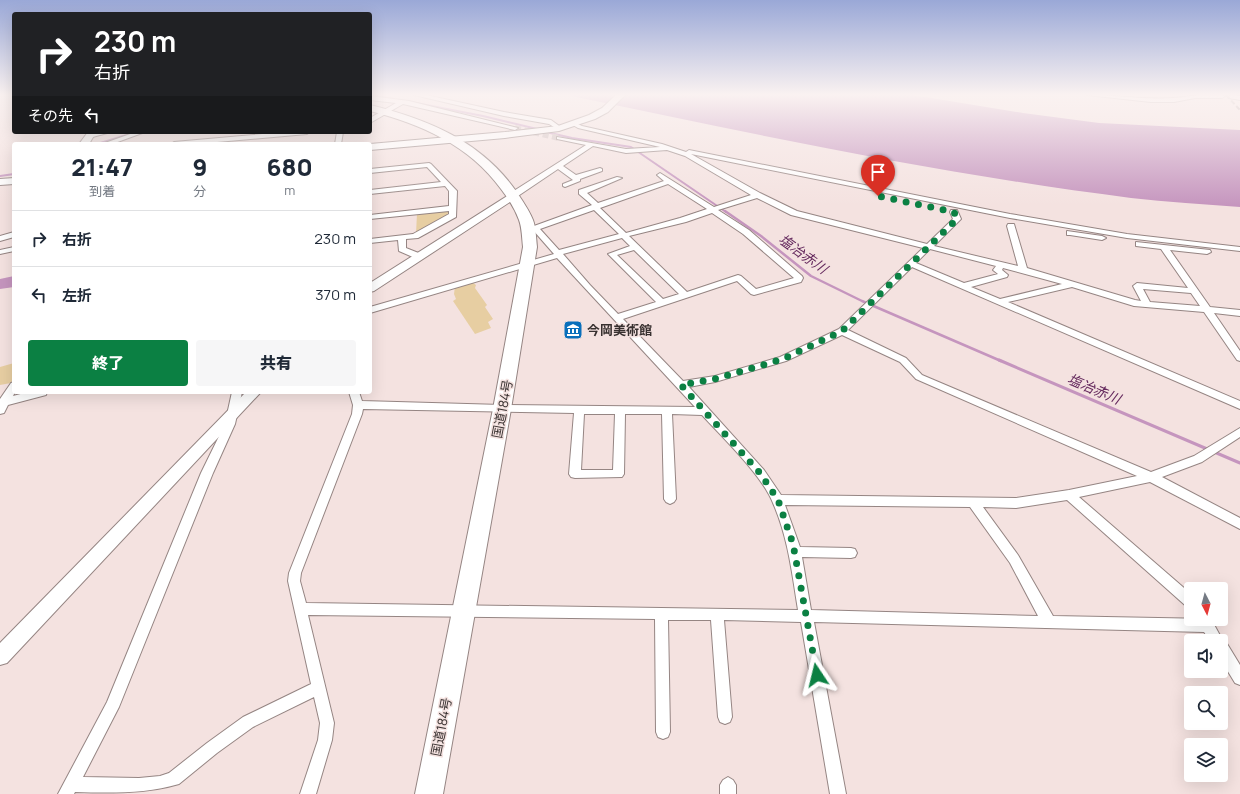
<!DOCTYPE html>
<html lang="ja">
<head>
<meta charset="utf-8">
<style>
	:root { --surface:#fff; --page:#f6f6f7; --text:#1f2937; --muted:#747a83; --line:#e0e1e3; --accent:#0b8043 }
	body { margin:0; font-family:Manrope,"Noto Sans JP",sans-serif; background:var(--page); color:var(--text); height:100vh; display:flex; flex-direction:column; font-size:15px; white-space:nowrap }
	* { box-sizing:border-box; margin:0 }
	p { font-size:13px; color:var(--muted) }
	.icon { flex:none; width:22px; height:22px; fill:none; stroke:currentColor; stroke-width:2; stroke-linecap:round; stroke-linejoin:round }
	.map { position:relative; flex:1; overflow:hidden }
	.side { position:absolute; left:12px; top:142px; width:360px; height:252px; display:flex; flex-direction:column; background:var(--surface); border-radius:4px; box-shadow:0 4px 16px #0002 }
	.side>* { flex:none }
	.hud { position:absolute; left:12px; top:12px; width:360px; height:122px; border-radius:4px; box-shadow:0 4px 16px #0002; background:#202124; color:#fff; overflow:hidden }
	.needle { width:26px; rotate:174deg }
	.fabs { position:absolute; left:1184px; top:582px; display:grid; gap:8px }
	.fabs a { display:grid; place-items:center; width:44px; height:44px; border-radius:4px; background:var(--surface); box-shadow:0 4px 16px #0002; font-size:20px }
	.pin { position:absolute; display:grid; place-items:center; width:34px; height:34px; color:#fff; margin:-41px -17px; border-radius:50% 50% 50% 0; rotate:-45deg; box-shadow:0 0 4px #0007 }
	.pin .icon { rotate:45deg }
	.me { position:absolute; width:44px; margin:-22px; rotate:350deg; stroke-linejoin:round; filter:drop-shadow(0 0 3px #0008) }
	.turn { display:flex; align-items:center; gap:14px; height:84px; padding:0 16px; font-size:18px }
	.turn .icon { width:52px; height:52px; stroke-width:2.5 }
	.turn b { display:block; font-size:28px; line-height:34px }
	.then { display:flex; align-items:center; height:38px; padding:0 16px; background:#0003; gap:8px; font-size:15px }
	.eta { display:flex; justify-content:space-evenly; align-items:center; height:68px; text-align:center }
	.eta b { font-size:24px; font-weight:800; line-height:28px }
	.cta { display:flex; gap:8px; margin-top:auto; padding:8px 16px }
	.cta a { flex:1; height:46px; border-radius:4px; background:var(--accent); color:#fff; font-size:16px; font-weight:800; line-height:46px; text-align:center }
	.cta a+a { background:var(--page); color:var(--text) }
	ul { padding:0; list-style:none }
	li { display:flex; align-items:center; gap:12px; height:56px; padding:0 16px; border-top:1px solid var(--line) }
	li div { flex:1 }
	li b { display:block; font-size:15px }
	li em { font-style:normal }
	.map>svg:first-child { display:block }
	.green { fill:#e7cea2 }
	.water { fill:#c595be }
	.lines { fill:none; stroke-linecap:round; stroke-linejoin:round }
	.stream-far2 { stroke:#c595be; stroke-width:2 }
	.stream-far1 { stroke:#c595be; stroke-width:2.5 }
	.stream { stroke:#c595be; stroke-width:3 }
	.street-tunnel { stroke:#cebebd; stroke-width:6; stroke-dasharray:6 3.5; stroke-linecap:butt }
	.street-casing { stroke:#958583; stroke-width:2 }
	.secondary-casing { stroke:#958583; stroke-width:2 }
	.highway-casing { stroke:#958583; stroke-width:2 }
	.street { fill:#fff; fill-rule:evenodd }
	.secondary { fill:#fff; fill-rule:evenodd }
	.highway { fill:#fff; fill-rule:evenodd }
	.rail { stroke:#9a8e8c; stroke-width:2; stroke-dasharray:5 2.5; stroke-linecap:butt }
	.route { stroke:#0b8043; stroke-width:7; stroke-dasharray:0 12.6 }
	.labels { text-anchor:middle; stroke-width:3; stroke-linejoin:round; paint-order:stroke }
	.poi-label { font-size:13px; font-weight:bold; fill:#37302f; stroke:#f4e2e0; text-anchor:start }
	.street-label { font-size:13px; fill:#37302f; stroke:#f4e2e0 }
	.water-label { font-size:14px; font-style:italic; fill:#652a5e; stroke:#f4e2e0 }
</style>
</head>
<body>
<div class="map">
<svg width="1240" height="794" viewBox="0 0 1240 794">
	<rect width="100%" height="100%" fill="#f4e2e0"/>
	<path class="green" d="M 451,210 L 451,215 L 416,234 L 417,213 Z
		M 472,282 L 476,285 L 475,288 L 487,305 L 485,307 L 493,319 L 488,322 L 491,328 L 475,334 L 453,301 L 456,299 L 454,294 L 455,286 Z
		M 14,363 L 14,377 L 11,383 L 0,385 L 0,367 Z"/>
	<path class="water" d="M 567,95 L 913,95 L 1023,113 L 1099,123 L 1240,130 L 1240,207 C 1204,204 1167,202 1131,198 C 941,174 753,134 567,95 Z
		M 14,276 L 14,287 L 0,289 L 0,279 Z"/>
	<g class="lines">
		<path class="stream-far2" d="M 375,95 L 394,99
			M 406,101 L 483,116 L 537,129
			M 546,132 L 572,138 L 631,147 L 726,212
			M 97,144 L 136,132
			M 0,176 L 14,174"/>
		<path class="stream-far1" d="M 725,211 L 761,236 L 811,276 L 862,301 L 1001,361"/>
		<path class="stream" d="M 999,360 L 1240,463"/>
		<path class="street-tunnel" d="M 515,128 L 559,138"/>
		<defs>
			<path id="street" d="M 414,95 L 426,95 L 504,112 L 551,120 L 562,128 L 559,130 L 549,124 L 504,116 Z
				M 1087,95 C 1116,95 1145,100 1173,98 C 1190,97 1209,92 1225,96 L 1222,98 L 1195,98 L 1174,102 L 1151,102 Z
				M 1231,95 L 1240,96 L 1240,100 L 1229,98 L 1228,97 Z
				M 370,96 L 409,101 L 518,128 L 515,130 L 403,104 L 370,123 L 370,118 L 396,103 L 370,100 Z
				M 574,122 L 582,126 L 662,144 L 686,152 L 689,150 L 1010,214 L 1127,234 L 1240,247 L 1240,251 L 1127,238 L 1010,218 L 691,154 L 760,193 L 797,211 L 927,244 L 953,219 L 950,212 L 951,210 L 957,210 L 961,219 L 934,246 L 1018,266 L 1007,226 L 1008,224 L 1014,224 L 1027,268 L 1135,300 L 1141,301 L 1133,286 L 1137,283 L 1188,288 L 1161,249 L 1136,246 L 1136,242 L 1210,250 L 1211,252 L 1207,254 L 1170,250 L 1210,307 L 1240,310 L 1240,316 L 1214,313 L 1240,351 L 1240,361 L 1237,360 L 1204,312 L 1134,306 L 1072,287 L 1008,302 L 1240,401 L 1240,409 L 912,267 L 848,330 L 906,358 L 922,375 L 1151,472 L 1194,456 L 1240,428 L 1240,437 L 1202,462 L 1162,477 L 1240,518 L 1240,529 L 1150,482 L 1079,497 L 1191,594 L 1191,608 L 1186,606 L 1067,500 L 1016,508 L 983,507 L 1018,555 L 1053,616 L 1211,619 L 1223,641 L 1226,642 L 1240,665 L 1240,685 L 1235,683 L 1221,660 L 1221,641 L 1210,641 L 1204,632 L 814,622 L 846,794 L 830,794 L 801,622 L 724,620 L 732,717 L 730,722 L 725,724 L 720,722 L 718,717 L 711,620 L 668,620 L 670,732 L 668,737 L 663,739 L 658,737 L 656,732 L 655,619 L 308,615 L 334,723 L 332,740 L 316,794 L 300,794 L 318,740 L 320,723 L 314,697 L 253,727 L 217,753 L 179,784 C 146,794 110,793 75,792 L 74,794 L 58,794 L 107,702 L 201,473 L 225,424 L 232,392 L 242,392 L 235,424 L 213,473 L 119,707 L 83,777 L 139,778 L 160,776 L 169,773 L 207,743 L 243,717 L 311,684 L 288,581 L 289,573 L 352,414 L 353,405 L 349,392 L 359,392 L 362,401 L 502,405 L 695,407 L 557,258 L 370,313 L 370,307 L 554,254 L 533,230 L 525,230 L 525,226 L 534,226 L 592,205 L 579,194 L 579,190 L 617,177 L 622,178 L 587,193 L 598,203 L 664,181 L 657,175 L 660,173 L 714,207 L 751,195 L 685,156 L 667,150 L 626,153 L 593,146 L 563,166 L 576,175 L 600,168 L 602,169 L 602,171 L 580,179 L 580,181 L 565,187 L 563,186 L 563,184 L 573,180 L 558,169 L 515,198 L 509,198 L 509,194 L 586,145 L 557,139 L 557,137 L 626,149 L 660,147 L 578,128 L 571,124 ZM 668,184 L 707,209 L 680,218 L 626,233 L 600,208 ZM 757,198 L 791,215 L 923,248 L 839,329 L 780,357 L 715,376 L 683,381 L 623,319 L 737,281 L 751,294 L 754,295 L 801,282 L 803,278 L 802,276 L 749,230 L 718,210 ZM 594,210 L 619,234 L 559,250 L 540,229 ZM 712,213 L 743,234 L 794,278 L 756,289 L 741,276 L 738,275 L 687,292 L 629,236 L 686,222 ZM 622,238 L 630,246 L 608,254 L 656,302 L 618,314 L 590,285 L 563,254 ZM 930,249 L 996,266 L 993,270 L 998,274 L 964,283 L 916,263 ZM 634,250 L 679,294 L 663,299 L 617,255 ZM 1003,268 L 1062,284 L 1000,299 L 971,287 L 1007,277 L 1008,275 L 1002,270 ZM 1143,289 L 1191,293 L 1200,306 L 1150,302 ZM 842,335 L 900,362 L 916,379 L 1137,476 L 1069,490 L 1016,498 L 781,495 L 764,470 L 689,387 L 715,382 L 786,361 ZM 363,409 L 574,413 L 569,474 L 571,477 L 575,478 L 622,477 L 624,474 L 625,414 L 662,414 L 664,499 L 666,502 L 670,504 L 674,502 L 676,499 L 672,414 L 702,415 C 723,438 762,475 773,503 C 788,537 792,573 798,610 L 306,603 L 300,581 L 301,573 L 362,414 ZM 584,414 L 615,414 L 613,470 L 581,470 ZM 785,505 L 970,507 L 1010,563 L 1038,616 L 811,610 L 802,557 L 851,558 L 855,557 L 857,553 L 855,549 L 851,548 L 800,547 Z
				M 99,132 L 111,132 L 89,138 L 86,136 Z
				M 136,132 L 145,132 L 112,144 L 102,144 Z
				M 286,132 L 310,132 L 307,134 L 195,144 L 171,144 L 174,142 Z
				M 337,132 L 343,132 L 341,144 L 335,144 Z
				M 429,163 L 431,164 L 457,191 L 456,217 L 418,238 L 406,239 L 406,248 L 421,254 L 421,258 L 415,258 L 399,251 L 398,240 L 370,243 L 370,239 L 413,234 L 449,214 L 449,211 L 370,219 L 370,215 L 449,206 L 449,191 L 445,186 L 370,194 L 370,190 L 441,182 L 427,167 L 370,173 L 370,169 Z
				M 1067,231 L 1102,236 L 1106,238 L 1102,240 L 1070,235 L 1067,235 Z
				M 14,232 L 14,237 L 0,241 L 0,236 Z
				M 14,247 L 14,251 L 0,254 L 0,250 Z
				M 14,382 L 15,392 L 13,396 L 28,392 L 47,392 L 46,395 L 8,405 L 4,413 L 0,414 L 0,399 L 11,383 Z
				M 728,777 L 733,780 L 736,785 L 736,794 L 720,794 L 720,785 L 723,780 Z"/>
			<path id="secondary" d="M 616,95 L 625,95 L 608,112 L 595,119 L 559,131 L 505,138 L 370,150 L 370,144 L 505,132 L 558,126 L 589,115 L 602,108 Z
				M 88,132 L 96,132 L 89,144 L 79,144 Z
				M 14,178 L 14,184 L 0,185 L 0,179 Z
				M 512,193 L 516,194 L 517,196 L 516,198 L 374,291 L 370,292 L 370,283 Z
				M 246,392 L 261,392 L 7,663 L 0,665 L 0,643 Z"/>
			<path id="highway" d="M 370,105 C 427,119 481,141 516,191 C 522,200 529,210 533,220 C 536,228 536,238 537,247 L 511,409 L 443,794 L 415,794 L 493,409 L 523,247 C 522,238 522,228 519,220 C 515,209 508,198 501,189 C 469,145 421,124 370,111 Z"/>
		</defs>
		<use href="#street" class="street-casing"/>
		<use href="#secondary" class="secondary-casing"/>
		<use href="#highway" class="highway-casing"/>
		<use href="#street" class="street"/>
		<use href="#secondary" class="secondary"/>
		<use href="#highway" class="highway"/>
		<path class="rail" d="M 1226,95 L 1240,110"/>
	</g>
	<linearGradient id="sky" x2="0" y2="1"><stop stop-color="#9aa8d7"/><stop offset="0.46" stop-color="#faf2f1"/><stop offset="1" stop-color="#faf2f1" stop-opacity="0"/></linearGradient>
	<rect width="1240" height="206" fill="url(#sky)"/>
	<g class="lines">
		<path class="route" d="M 817,675 L 793,544 L 778,500 L 760,473 L 681,385 L 715,379 L 783,359 L 842,331 L 957,219 L 954,212 L 878,196"/>
	</g>
	<defs>
		<symbol id="museum-square" viewBox="-11 -11 22 22"><rect x="-9" y="-9" width="18" height="18" rx="4" fill="#096fbb" stroke="#f4e2e0"/><path d="M0-6L6-3V-2H-6V-3ZM-5-1h2V3h-2ZM-1-1h2V3h-2ZM3-1h2V3H3ZM-6 4H6V6H-6Z" fill="#fff"/></symbol>
	</defs>
	<g fill-rule="evenodd">
		<use href="#museum-square" x="562" y="319" width="22" height="22"/>
	</g>
	<g class="labels">
		<g class="poi-label">
			<text x="587" y="335">今岡美術館</text>
		</g>
		<g class="street-label">
			<text transform="translate(502 409) rotate(-79)" y="5">国道184号</text>
			<text transform="translate(441 727) rotate(-79)" y="5">国道184号</text>
		</g>
		<g class="water-label">
			<text transform="translate(803 254) rotate(36)" y="5">塩冶赤川</text>
			<text transform="translate(1094 389) rotate(23)" y="5">塩冶赤川</text>
		</g>
	</g>
</svg>
<div class="fabs">
<a><svg class="needle" viewBox="-14 -14 28 28"><path d="M0-13l5 13h-10z" fill="#e53935"/><path d="M0 13l5-13h-10z" fill="#747a83"/></svg></a>
<a><svg class="icon" aria-label="sound" viewBox="0 0 24 24"><path d="M4 9h4l5-4v14l-5-4H4zM17 9q2 3 0 6"/></svg></a>
<a><svg class="icon" aria-label="search" viewBox="0 0 24 24"><circle cx="10" cy="10" r="6"/><path d="M15 15l6 6"/></svg></a>
<a><svg class="icon" aria-label="layers" viewBox="0 0 24 24"><path d="M12 4l9 5-9 5-9-5zM3 14l9 5 9-5"/></svg></a>
</div>
<div class="pin" style="left:878px;top:196px;background:#d93025"><svg class="icon" aria-label="arrive" viewBox="0 0 24 24"><path d="M6 21V4h12l-3 4 3 4H6"/></svg></div>
<svg class="me" style="left:817px;top:675px" viewBox="-20 -20 40 40"><path d="M0-17L14 15 0 8-14 15z" fill="#0b8043" stroke="#fff" stroke-width="4"/></svg>
<div class="hud">
<div class="turn"><svg class="icon" aria-label="right" viewBox="0 0 24 24"><path d="M7 20v-9h11M14 6l5 5-5 5"/></svg><div><b>230 m</b>右折</div></div>
<div class="then">その先<svg class="icon" aria-label="left" viewBox="0 0 24 24"><path d="M17 20v-9H6M10 6l-5 5 5 5"/></svg></div>
</div>
<section class="side">
<div class="eta">
<div><b>21:47</b><p>到着</p></div>
<div><b>9</b><p>分</p></div>
<div><b>680</b><p>m</p></div>
</div>
<ul>
<li><svg class="icon" aria-label="right" viewBox="0 0 24 24"><path d="M7 20v-9h11M14 6l5 5-5 5"/></svg><div><b>右折</b></div><em>230 m</em></li>
<li><svg class="icon" aria-label="left" viewBox="0 0 24 24"><path d="M17 20v-9H6M10 6l-5 5 5 5"/></svg><div><b>左折</b></div><em>370 m</em></li>
</ul>
<div class="cta"><a>終了</a><a>共有</a></div>
</section>
</div>
</body>
</html>
